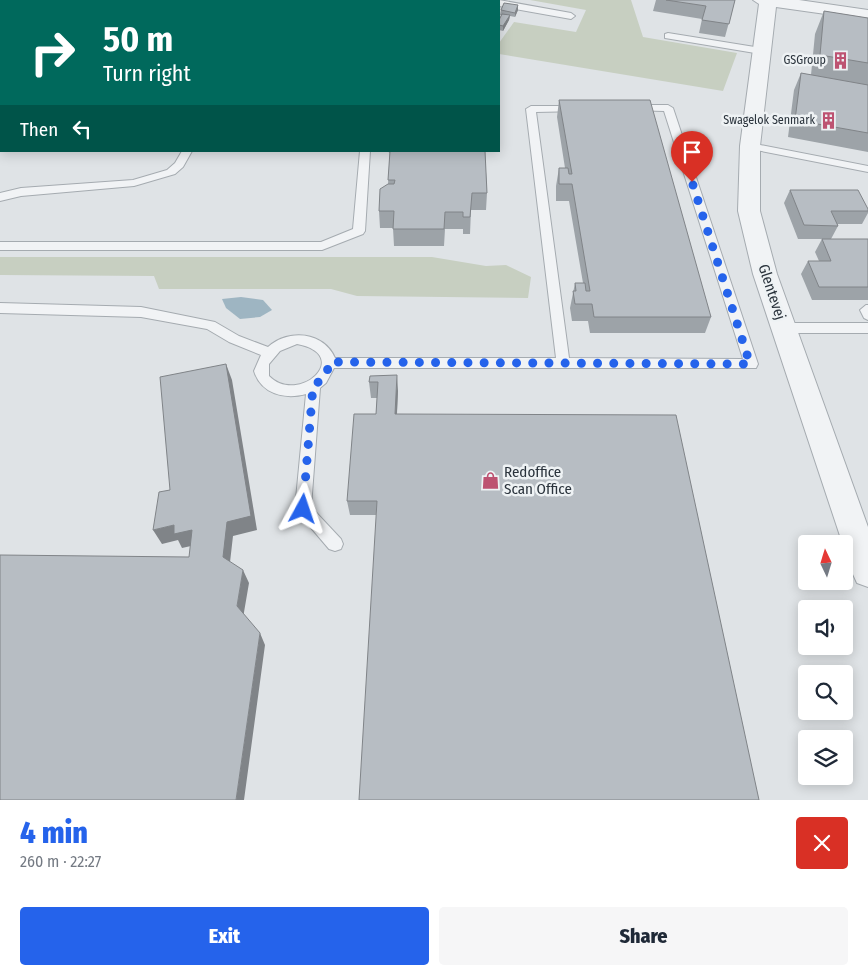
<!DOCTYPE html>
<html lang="en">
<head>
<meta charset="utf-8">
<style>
	:root { --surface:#fff; --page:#f6f6f7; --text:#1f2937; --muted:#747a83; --accent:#2563eb }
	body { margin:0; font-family:"Fira Sans Condensed",sans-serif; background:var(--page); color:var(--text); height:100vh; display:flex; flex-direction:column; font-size:19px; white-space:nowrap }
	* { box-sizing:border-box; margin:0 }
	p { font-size:16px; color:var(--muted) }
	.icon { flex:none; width:28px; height:28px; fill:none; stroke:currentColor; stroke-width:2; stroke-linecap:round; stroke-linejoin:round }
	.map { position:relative; height:800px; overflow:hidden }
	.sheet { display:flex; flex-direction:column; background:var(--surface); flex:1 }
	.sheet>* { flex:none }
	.banner { position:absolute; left:0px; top:0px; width:500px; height:152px; box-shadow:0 2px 12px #0003; background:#00695c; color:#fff; overflow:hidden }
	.needle { width:32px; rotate:356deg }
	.tools { position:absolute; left:798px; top:535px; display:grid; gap:10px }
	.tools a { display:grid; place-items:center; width:55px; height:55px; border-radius:5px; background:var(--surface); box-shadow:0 2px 12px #0003; font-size:25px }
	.pin { position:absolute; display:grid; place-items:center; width:42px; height:42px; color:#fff; margin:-51px -21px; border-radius:50% 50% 50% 0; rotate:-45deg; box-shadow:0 0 5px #0007 }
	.pin .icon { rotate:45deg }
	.me { position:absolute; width:55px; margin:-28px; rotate:5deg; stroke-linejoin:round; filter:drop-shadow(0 0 4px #0008) }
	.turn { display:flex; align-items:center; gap:18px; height:105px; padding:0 20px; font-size:22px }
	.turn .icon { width:65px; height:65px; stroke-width:2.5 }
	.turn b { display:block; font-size:35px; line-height:42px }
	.then { display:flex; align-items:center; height:48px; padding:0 20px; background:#0003; gap:10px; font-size:19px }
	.round { display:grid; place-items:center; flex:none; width:52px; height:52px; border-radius:5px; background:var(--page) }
	.summary { display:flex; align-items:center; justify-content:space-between; height:85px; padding:0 20px }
	h1 { font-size:30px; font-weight:800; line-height:38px; color:var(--accent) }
	.primary-button { display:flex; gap:10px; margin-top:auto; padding:10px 20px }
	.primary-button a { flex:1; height:58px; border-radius:5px; background:var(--accent); color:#fff; font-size:20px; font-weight:800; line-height:58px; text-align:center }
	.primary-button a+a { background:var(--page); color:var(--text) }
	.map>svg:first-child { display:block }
	.green { fill:#c7cfc1 }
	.water { fill:#9eb5c2 }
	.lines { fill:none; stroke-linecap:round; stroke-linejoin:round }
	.service-casing { stroke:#a5abb0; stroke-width:2 }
	.minor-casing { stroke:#a5abb0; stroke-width:2 }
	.service { fill:#f1f3f5; fill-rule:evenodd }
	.minor { fill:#f1f3f5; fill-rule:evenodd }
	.wall { fill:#9da3a8 }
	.shaded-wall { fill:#808488 }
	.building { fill:#b7bdc3; stroke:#808488 }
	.route { stroke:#2563eb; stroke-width:9; stroke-dasharray:0 16.2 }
	.labels { text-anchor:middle; stroke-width:5; stroke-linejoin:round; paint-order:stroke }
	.far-poi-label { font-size:12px; fill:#2a333c; stroke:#eef2f4; text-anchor:end }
	.street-label { font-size:15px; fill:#2a333c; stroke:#eef2f4 }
	.poi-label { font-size:15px; fill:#2a333c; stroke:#eef2f4; text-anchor:start }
</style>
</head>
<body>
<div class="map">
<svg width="868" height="800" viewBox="0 0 868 800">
	<rect width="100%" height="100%" fill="#dfe3e6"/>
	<path class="green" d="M 530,0 L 631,0 L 643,37 L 737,53 L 723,91 L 499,54 L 499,43 L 514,22 L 576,32 L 586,10 Z
		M 0,257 L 432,257 L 486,266 L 506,265 L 531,277 L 528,298 L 357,296 L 331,289 L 159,289 L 154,276 L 0,275 Z"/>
	<path class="water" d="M 241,297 L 263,300 L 272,310 L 260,317 L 240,319 L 226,308 L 222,299 Z"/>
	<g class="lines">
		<defs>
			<path id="service" d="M 499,0 L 571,13 L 575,16 L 571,19 L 499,6 L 499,1 L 496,1 Z
				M 0,8 L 1,8 L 1,14 L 0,14 Z
				M 668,33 L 761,48 L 766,51 L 761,54 L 665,38 L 665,34 Z
				M 633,105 L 668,105 L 673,108 L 758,364 L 756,368 L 334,368 L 326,383 L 320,388 L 311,507 L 341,539 L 343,544 L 341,549 L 335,551 L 329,549 L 295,509 L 306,394 C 285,400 261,394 254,371 L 261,355 L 229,342 L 207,329 L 141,317 L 0,313 L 0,303 L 141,307 L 215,322 L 239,336 L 268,347 C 289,328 324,332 335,358 L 556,358 L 526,109 L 531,106 L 577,106 L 582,109 L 581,111 L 536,112 L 569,358 L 743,359 L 664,111 L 629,110 L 629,106 ZM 297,344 C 354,355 299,406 269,376 L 269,364 L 280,351 Z
				M 750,143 L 868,166 L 868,172 L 746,148 L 745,146 Z
				M 182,151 L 192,151 L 183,167 L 175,174 L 134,186 L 21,196 L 0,201 L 0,193 L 21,188 L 133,180 L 167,170 L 175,163 Z
				M 360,151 L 370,151 L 365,231 L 363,234 L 322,250 L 0,250 L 0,242 L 321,242 L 353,229 Z
				M 866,305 L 868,305 L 868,320 L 864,318 L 860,310 Z
				M 784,323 L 868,323 L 868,333 L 784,333 L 778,328 Z"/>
			<path id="minor" d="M 753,0 L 799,0 L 868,10 L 868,20 L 776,7 L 760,146 L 760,211 L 777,274 L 868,527 L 868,587 L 857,583 L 852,572 L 753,274 L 738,211 L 740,146 L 759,4 Z"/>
		</defs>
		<use href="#service" class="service-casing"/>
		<use href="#minor" class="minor-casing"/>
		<use href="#service" class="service"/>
		<use href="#minor" class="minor"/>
	</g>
	<path class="wall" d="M 307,0 L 345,0 L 344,1 L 307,1 Z
		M 656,0 L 735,0 L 725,37 L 699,33 L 702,19 L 653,11 Z
		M 518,5 L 518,10 L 515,17 L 510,16 L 509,20 L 503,31 L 499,30 L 499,15 L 499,20 L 502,15 L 500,15 L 501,10 Z
		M 824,11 L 868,18 L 868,152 L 788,137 L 794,90 L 801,73 L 811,75 L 815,34 Z
		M 0,70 L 1,71 L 1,149 L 0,149 Z
		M 559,100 L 711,317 L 705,333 L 590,333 L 588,321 L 572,321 L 570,308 L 575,283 L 583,283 L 569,201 L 556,201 L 556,186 L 559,168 L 565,168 L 557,117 Z
		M 387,151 L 485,151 L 487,193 L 486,210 L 471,210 L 470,234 L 463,234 L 463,229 L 445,229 L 444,246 L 394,246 L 393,228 L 380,228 L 379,211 L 388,184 L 390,153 Z
		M 790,190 L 868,209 L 868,213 L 862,224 L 838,224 L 838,226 L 831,239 L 868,239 L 868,300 L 812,300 L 801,274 L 808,261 L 819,261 L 815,252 L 822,239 L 798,239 L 784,203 Z
		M 370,376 L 398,391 L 397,414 L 376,515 L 350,515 L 347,501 L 376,414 L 377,398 L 371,398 L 369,382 Z"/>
	<path class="shaded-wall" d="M 334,0 L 345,0 L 344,1 L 334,1 Z
		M 400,0 L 410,0 L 409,1 L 399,1 Z
		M 460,0 L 470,0 L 469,1 L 459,1 Z
		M 518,5 L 518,10 L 515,17 L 515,13 Z
		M 510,15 L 509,20 L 503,31 L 503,26 Z
		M 226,364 L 232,380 L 257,530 L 233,536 L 229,571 L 223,557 Z
		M 397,375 L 398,391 L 396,430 L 395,414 Z
		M 174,525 L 192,530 L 200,544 L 182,548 L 178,540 L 162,544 L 153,530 Z
		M 243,570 L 249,583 L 243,618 L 237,606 Z
		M 260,633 L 265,645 L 244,800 L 236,800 Z"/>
	<path class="building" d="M 356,0 L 400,0 L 399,1 L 355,1 Z
		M 412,0 L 460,0 L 459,1 L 411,1 Z
		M 666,0 L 735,0 L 729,24 L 702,20 L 706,6 Z
		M 504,3 L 518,5 L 515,13 L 501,10 Z
		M 824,11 L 868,18 L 868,63 L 820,55 Z
		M 502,14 L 510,15 L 503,26 L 499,25 L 499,20 Z
		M 801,73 L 868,85 L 868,133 L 795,120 Z
		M 0,74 L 1,74 L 1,132 L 0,132 Z
		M 559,100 L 650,100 L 711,317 L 594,317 L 592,304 L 575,304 L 573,291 L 576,291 L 575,283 L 585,283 L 586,291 L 590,291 L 572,184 L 559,184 L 559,168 L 568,168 L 569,174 L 572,174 Z
		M 390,151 L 485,151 L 487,193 L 472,193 L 470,217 L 463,217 L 463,212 L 445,212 L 444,229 L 393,229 L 394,211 L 379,211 L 380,189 L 388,184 L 394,184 L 395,180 L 388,180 Z
		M 790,190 L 858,190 L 868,209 L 868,211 L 831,211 L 838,226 L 804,225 Z
		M 822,239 L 868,239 L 868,287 L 819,287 L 808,261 L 831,261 Z
		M 226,364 L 251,516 L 227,522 L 223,557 L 243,570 L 237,606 L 260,633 L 236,800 L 0,800 L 0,555 L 189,557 L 192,530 L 174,534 L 174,525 L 153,530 L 159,492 L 170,490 L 160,377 Z
		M 397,375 L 395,414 L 676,415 L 759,800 L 359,800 L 377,501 L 347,501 L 354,414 L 376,414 L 378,382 L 369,382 L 370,376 Z"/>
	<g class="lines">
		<path class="route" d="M 303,509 L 313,386 C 323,379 327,374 330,362 L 750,364 L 692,182"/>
	</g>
	<defs>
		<symbol id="building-bare" viewBox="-9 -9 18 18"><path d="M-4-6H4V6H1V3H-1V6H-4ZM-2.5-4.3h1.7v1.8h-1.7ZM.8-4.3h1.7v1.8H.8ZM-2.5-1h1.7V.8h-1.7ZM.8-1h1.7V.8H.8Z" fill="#bd5271" stroke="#eef2f4" stroke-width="2.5" paint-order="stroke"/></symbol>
		<symbol id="shop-bare" viewBox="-9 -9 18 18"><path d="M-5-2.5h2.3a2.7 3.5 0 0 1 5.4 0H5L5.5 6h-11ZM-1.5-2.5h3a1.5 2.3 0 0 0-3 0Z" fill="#bd5271" stroke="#eef2f4" stroke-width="2.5" paint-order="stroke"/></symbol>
	</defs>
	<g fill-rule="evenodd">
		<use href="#building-bare" x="828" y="48" width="25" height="25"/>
		<use href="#building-bare" x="816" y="108" width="25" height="25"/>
		<use href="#shop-bare" x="478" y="468" width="25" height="25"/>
	</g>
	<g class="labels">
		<g class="far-poi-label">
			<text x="826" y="64">GSGroup</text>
			<text x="815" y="124">Swagelok Senmark</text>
		</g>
		<g class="street-label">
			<text transform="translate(772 292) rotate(72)" y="5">Glentevej</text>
		</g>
		<g class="poi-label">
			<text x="504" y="477">Redoffice<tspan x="504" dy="17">Scan Office</tspan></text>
		</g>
	</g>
</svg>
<div class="tools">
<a><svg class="needle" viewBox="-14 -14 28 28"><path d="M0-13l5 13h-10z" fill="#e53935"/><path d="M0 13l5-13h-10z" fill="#747a83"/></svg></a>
<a><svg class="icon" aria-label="sound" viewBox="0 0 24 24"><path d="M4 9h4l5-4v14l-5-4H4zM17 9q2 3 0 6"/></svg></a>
<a><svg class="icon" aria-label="search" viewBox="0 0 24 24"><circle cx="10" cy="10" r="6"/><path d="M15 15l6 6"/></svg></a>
<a><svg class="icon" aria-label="layers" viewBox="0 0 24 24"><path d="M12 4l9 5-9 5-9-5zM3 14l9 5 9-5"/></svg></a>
</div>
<div class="pin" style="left:692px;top:182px;background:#d93025"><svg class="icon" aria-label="arrive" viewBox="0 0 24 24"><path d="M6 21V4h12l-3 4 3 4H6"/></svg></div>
<svg class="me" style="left:303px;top:509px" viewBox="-20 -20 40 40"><path d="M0-17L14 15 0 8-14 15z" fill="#2563eb" stroke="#fff" stroke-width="4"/></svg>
<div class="banner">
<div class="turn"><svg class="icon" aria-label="right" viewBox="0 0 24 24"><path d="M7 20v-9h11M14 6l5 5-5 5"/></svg><div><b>50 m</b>Turn right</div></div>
<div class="then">Then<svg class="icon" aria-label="left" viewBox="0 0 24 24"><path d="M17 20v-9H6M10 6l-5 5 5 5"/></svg></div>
</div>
</div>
<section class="sheet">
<div class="summary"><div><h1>4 min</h1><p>260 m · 22:27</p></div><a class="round" style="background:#d93025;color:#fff"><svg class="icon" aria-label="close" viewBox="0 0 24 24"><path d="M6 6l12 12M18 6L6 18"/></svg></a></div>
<div class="primary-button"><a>Exit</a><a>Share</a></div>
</section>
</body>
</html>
